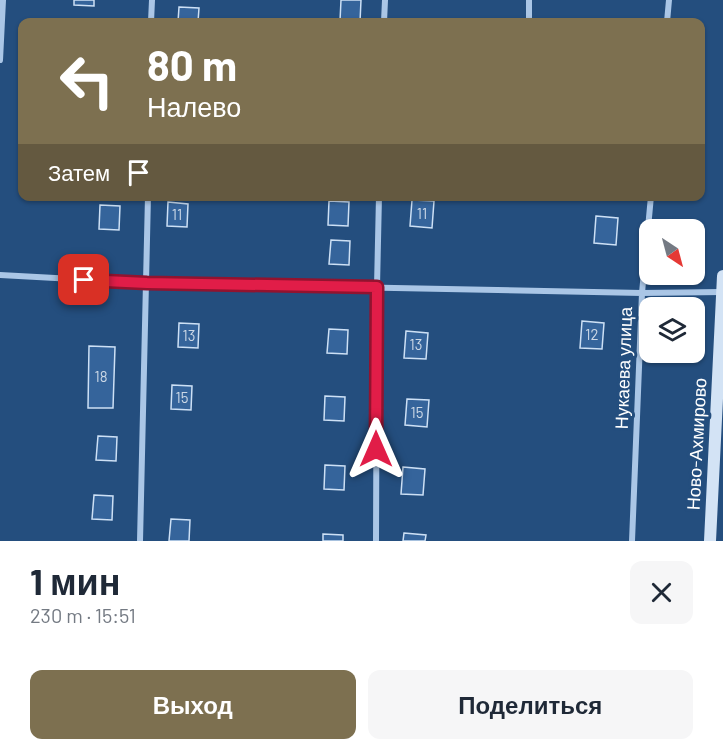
<!DOCTYPE html>
<html lang="ru">
<head>
<meta charset="utf-8">
<style>
	:root { --surface:#fff; --page:#f6f6f7; --text:#1f2937; --muted:#747a83; --accent:#7d7050 }
	body { margin:0; font-family:Barlow,sans-serif; background:var(--page); color:var(--text); height:100vh; display:flex; flex-direction:column; font-size:22px; white-space:nowrap }
	* { box-sizing:border-box; margin:0 }
	p { font-size:20px; color:var(--muted) }
	.icon { flex:none; width:33px; height:33px; fill:none; stroke:currentColor; stroke-width:2; stroke-linecap:round; stroke-linejoin:round }
	.map { position:relative; height:541px; overflow:hidden }
	.sheet { display:flex; flex-direction:column; background:var(--surface); flex:1 }
	.sheet>* { flex:none }
	.hud { position:absolute; left:18px; top:18px; width:687px; height:183px; border-radius:12px; box-shadow:0 2px 4px #0004; background:#7d7050; color:#fff; overflow:hidden }
	.needle { width:39px; rotate:144deg }
	.fabs { position:absolute; left:639px; top:219px; display:grid; gap:12px }
	.fabs a { display:grid; place-items:center; width:66px; height:66px; border-radius:12px; background:var(--surface); box-shadow:0 2px 4px #0004; font-size:30px }
	.pin { position:absolute; display:grid; place-items:center; width:51px; height:51px; color:#fff; margin:-26px; border-radius:12px; box-shadow:0 3px 9px #0006 }
	.me { position:absolute; width:66px; margin:-33px; rotate:0deg; stroke-linejoin:round; filter:drop-shadow(0 0 4px #0008) }
	.turn { display:flex; align-items:center; gap:21px; height:126px; padding:0 30px; font-size:27px }
	.turn .icon { width:78px; height:78px; stroke-width:2.5 }
	.turn b { display:block; font-size:42px; line-height:51px }
	.then { display:flex; align-items:center; height:57px; padding:0 30px; background:#0003; gap:12px; font-size:22px }
	.round { display:grid; place-items:center; flex:none; width:63px; height:63px; border-radius:12px; background:var(--page) }
	.summary { display:flex; align-items:center; justify-content:space-between; height:102px; padding:0 30px }
	h1 { font-size:36px; font-weight:700; line-height:45px }
	.primary-button { display:flex; gap:12px; margin-top:auto; padding:12px 30px }
	.primary-button a { flex:1; height:69px; border-radius:12px; background:var(--accent); color:#fff; font-size:24px; font-weight:700; line-height:69px; text-align:center }
	.primary-button a+a { background:var(--page); color:var(--text) }
	.map>svg:first-child { display:block }
	.building { fill:#35649b; stroke:#cde0f5; stroke-width:1.5 }
	.lines { fill:none; stroke-linecap:round; stroke-linejoin:round }
	.street { stroke:#aac6e6; stroke-width:6 }
	.secondary { stroke:#d3e3f5; stroke-width:12 }
	.route-casing { stroke:#92132f; stroke-width:15 }
	.route { stroke:#e11d48; stroke-width:10 }
	.labels { text-anchor:middle; stroke-width:6; stroke-linejoin:round; paint-order:stroke }
	.number-label { font-size:15px; fill:#ccd8e6 }
	.street-label { font-size:18px; fill:#fff; stroke:#244e7e }
</style>
</head>
<body>
<div class="map">
<svg width="723" height="541" viewBox="0 0 723 541">
	<rect width="100%" height="100%" fill="#244e7e"/>
	<path class="building" d="M 74,0 L 94,0 L 94,6 L 74,5 Z
		M 341,0 L 361,0 L 360,22 L 340,21 Z
		M 179,7 L 199,8 L 198,22 L 178,22 Z
		M 412,200 L 434,201 L 432,228 L 410,226 Z
		M 329,201 L 349,202 L 348,226 L 328,225 Z
		M 168,202 L 188,204 L 187,227 L 167,226 Z
		M 100,205 L 120,206 L 119,230 L 99,229 Z
		M 596,216 L 618,218 L 616,245 L 594,243 Z
		M 331,240 L 350,241 L 349,265 L 329,264 Z
		M 582,321 L 604,323 L 602,349 L 580,348 Z
		M 179,323 L 199,324 L 198,348 L 178,347 Z
		M 329,329 L 348,330 L 347,354 L 327,353 Z
		M 406,331 L 428,333 L 426,359 L 404,358 Z
		M 89,346 L 115,347 L 113,408 L 88,408 Z
		M 172,385 L 192,386 L 191,410 L 171,409 Z
		M 325,396 L 345,397 L 344,421 L 324,420 Z
		M 407,399 L 429,400 L 427,427 L 405,425 Z
		M 98,436 L 117,437 L 116,461 L 96,460 Z
		M 325,465 L 345,466 L 344,490 L 324,489 Z
		M 403,467 L 425,469 L 423,495 L 401,494 Z
		M 94,495 L 113,496 L 112,520 L 92,519 Z
		M 171,519 L 190,520 L 189,541 L 169,541 Z
		M 404,533 L 426,535 L 425,541 L 403,541 Z
		M 323,534 L 343,535 L 343,541 L 323,541 Z"/>
	<g class="lines">
		<path class="street" d="M 151,22 L 152,0
			M 384,22 L 385,0
			M 529,22 L 529,0
			M 667,22 L 669,0
			M 0,60 L 3,0
			M 0,275 L 147,283 L 642,293 L 722,292
			M 140,541 L 148,196
			M 376,541 L 377,287 L 379,196
			M 632,541 L 642,293 L 651,196"/>
		<path class="secondary" d="M 710,541 L 723,276"/>
	</g>
	<g class="lines">
		<defs>
			<path id="route" d="M 84,280 L 147,283 L 377,287 L 376,449"/>
		</defs>
		<use href="#route" class="route-casing"/>
		<use href="#route" class="route"/>
	</g>
	<g class="labels">
		<g class="number-label">
			<text x="422" y="219">11</text>
			<text x="177" y="220">11</text>
			<text x="592" y="340">12</text>
			<text x="189" y="341">13</text>
			<text x="416" y="350">13</text>
			<text x="101" y="382">18</text>
			<text x="182" y="403">15</text>
			<text x="417" y="418">15</text>
		</g>
		<g class="street-label">
			<text transform="translate(624 368) rotate(-88)" y="6">Нукаева улица</text>
			<text transform="translate(697 444) rotate(-87)" y="6">Ново-Ахмирово</text>
		</g>
	</g>
</svg>
<div class="fabs">
<a><svg class="needle" viewBox="-14 -14 28 28"><path d="M0-13l5 13h-10z" fill="#e53935"/><path d="M0 13l5-13h-10z" fill="#747a83"/></svg></a>
<a><svg class="icon" aria-label="layers" viewBox="0 0 24 24"><path d="M12 4l9 5-9 5-9-5zM3 14l9 5 9-5"/></svg></a>
</div>
<div class="pin" style="left:84px;top:280px;background:#d93025"><svg class="icon" aria-label="arrive" viewBox="0 0 24 24"><path d="M6 21V4h12l-3 4 3 4H6"/></svg></div>
<svg class="me" style="left:376px;top:449px" viewBox="-20 -20 40 40"><path d="M0-17L14 15 0 8-14 15z" fill="#e11d48" stroke="#fff" stroke-width="4"/></svg>
<div class="hud">
<div class="turn"><svg class="icon" aria-label="left" viewBox="0 0 24 24"><path d="M17 20v-9H6M10 6l-5 5 5 5"/></svg><div><b>80 m</b>Налево</div></div>
<div class="then">Затем<svg class="icon" aria-label="arrive" viewBox="0 0 24 24"><path d="M6 21V4h12l-3 4 3 4H6"/></svg></div>
</div>
</div>
<section class="sheet">
<div class="summary"><div><h1>1 мин</h1><p>230 m · 15:51</p></div><a class="round"><svg class="icon" aria-label="close" viewBox="0 0 24 24"><path d="M6 6l12 12M18 6L6 18"/></svg></a></div>
<div class="primary-button"><a>Выход</a><a>Поделиться</a></div>
</section>
</body>
</html>
